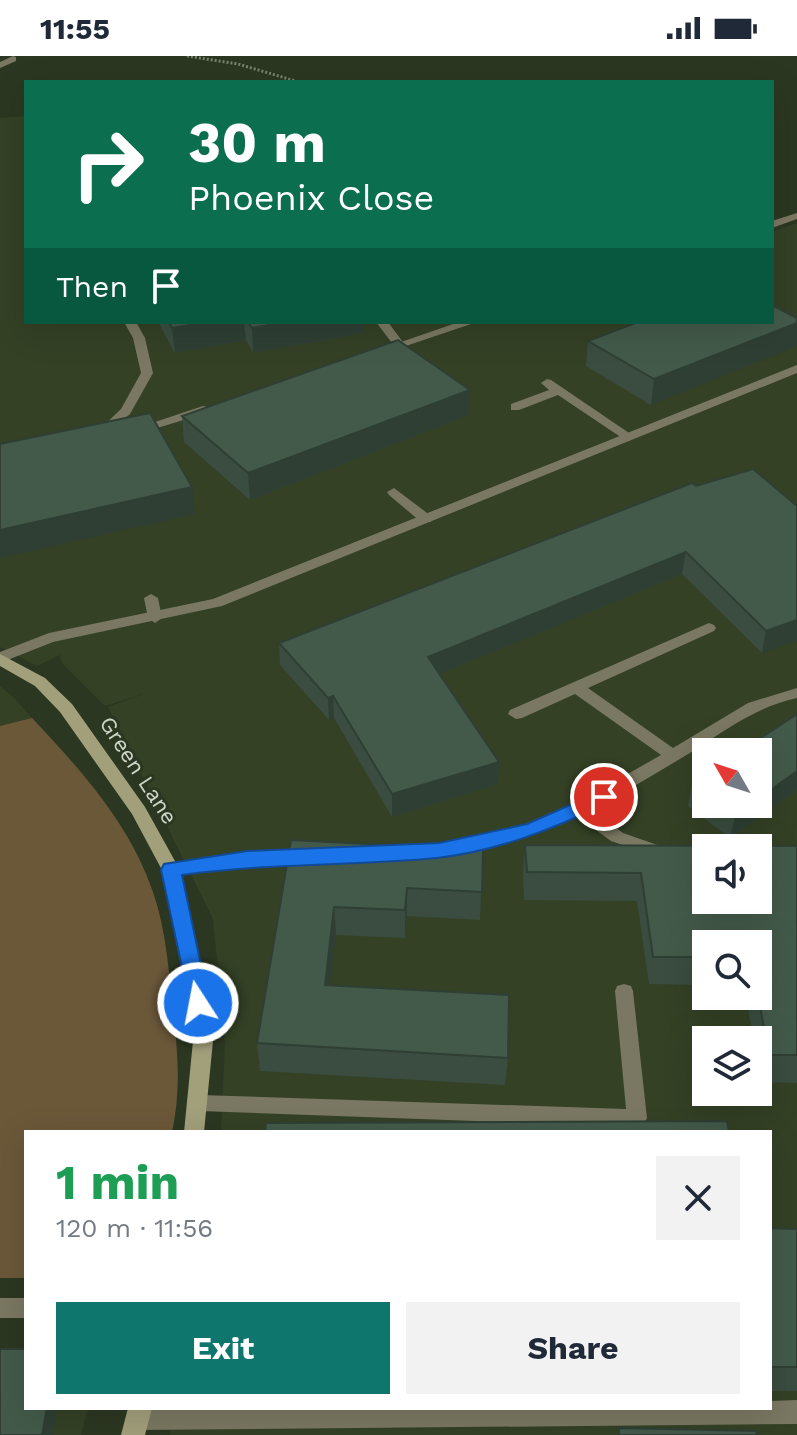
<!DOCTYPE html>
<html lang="en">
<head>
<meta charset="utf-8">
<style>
	:root { --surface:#fff; --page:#f2f2f3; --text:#1f2937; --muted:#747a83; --accent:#0f766e }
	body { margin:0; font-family:"Work Sans",sans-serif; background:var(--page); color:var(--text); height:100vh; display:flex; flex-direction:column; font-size:30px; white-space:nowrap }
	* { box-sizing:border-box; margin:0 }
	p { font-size:26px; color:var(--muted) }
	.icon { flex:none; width:44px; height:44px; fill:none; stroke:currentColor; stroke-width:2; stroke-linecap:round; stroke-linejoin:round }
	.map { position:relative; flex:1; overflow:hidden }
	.sheet { position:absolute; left:24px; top:1074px; width:748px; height:280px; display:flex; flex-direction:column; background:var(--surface); border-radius:0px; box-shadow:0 8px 32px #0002 }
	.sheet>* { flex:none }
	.banner { position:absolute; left:24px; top:24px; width:750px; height:244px; border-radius:0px; box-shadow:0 8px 32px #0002; background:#0b6e4f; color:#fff; overflow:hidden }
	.needle { width:52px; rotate:309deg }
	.fabs { position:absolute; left:692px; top:682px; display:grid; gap:16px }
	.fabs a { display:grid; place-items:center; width:80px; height:80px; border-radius:0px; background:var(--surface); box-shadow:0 8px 32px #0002; font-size:40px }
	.pin { position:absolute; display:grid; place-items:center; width:68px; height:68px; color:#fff; margin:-34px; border:4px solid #fff; border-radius:50%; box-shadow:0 2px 8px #0007 }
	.me { position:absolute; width:88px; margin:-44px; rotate:349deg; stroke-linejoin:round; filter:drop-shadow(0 0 6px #0008) }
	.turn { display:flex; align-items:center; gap:28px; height:168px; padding:0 32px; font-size:36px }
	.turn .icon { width:104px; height:104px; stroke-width:2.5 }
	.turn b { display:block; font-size:56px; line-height:68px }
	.then { display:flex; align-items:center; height:76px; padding:0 32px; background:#0003; gap:16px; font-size:30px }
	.round { display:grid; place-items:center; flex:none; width:84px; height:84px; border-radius:0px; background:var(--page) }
	.headline { display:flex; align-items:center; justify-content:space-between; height:136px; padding:0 32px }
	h1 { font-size:48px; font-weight:700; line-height:60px; color:#1e9e55 }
	.action { display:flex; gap:16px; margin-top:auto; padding:16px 32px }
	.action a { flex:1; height:92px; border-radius:0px; background:var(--accent); color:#fff; font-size:32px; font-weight:700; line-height:92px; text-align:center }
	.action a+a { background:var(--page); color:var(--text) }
	.status { display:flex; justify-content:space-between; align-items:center; height:56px; padding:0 40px; background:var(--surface); direction:ltr }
	.status svg { height:22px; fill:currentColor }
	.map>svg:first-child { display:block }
	.built { fill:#344125; fill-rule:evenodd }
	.green { fill:#6b5839 }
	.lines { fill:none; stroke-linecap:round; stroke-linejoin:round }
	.path { stroke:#788170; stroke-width:3; stroke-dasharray:2 2; stroke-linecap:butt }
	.lane { fill:#7a7862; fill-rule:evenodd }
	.street { fill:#7a7862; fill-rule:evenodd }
	.secondary { fill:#a29f7b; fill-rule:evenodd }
	.wall { fill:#3a4d40 }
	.shaded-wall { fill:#2f3f34 }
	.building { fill:#435a4a; stroke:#2f3f34; stroke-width:2; fill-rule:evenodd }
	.route { fill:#1a73e8; stroke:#114b97; stroke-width:2 }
	.labels { text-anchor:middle; stroke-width:6; stroke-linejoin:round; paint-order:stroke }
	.street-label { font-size:22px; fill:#cfd6c9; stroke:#2c3721 }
</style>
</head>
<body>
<div class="status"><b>11:55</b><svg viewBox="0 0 49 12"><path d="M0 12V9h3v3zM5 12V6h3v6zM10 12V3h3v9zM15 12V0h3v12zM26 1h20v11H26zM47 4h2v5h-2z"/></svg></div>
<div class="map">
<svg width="797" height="1379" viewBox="0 0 797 1379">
	<rect width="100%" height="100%" fill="#2c3721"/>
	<path class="built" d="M 26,60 L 26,266 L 772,266 L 772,176 L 797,167 L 797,1379 L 170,1379 L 175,1352 L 770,1352 L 770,1076 L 221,1076 L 225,986 L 213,863 L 108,651 L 149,636 L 105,650 L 62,607 L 60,599 L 37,610 L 0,591 L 0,62 ZM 706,696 L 758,696 L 758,748 L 706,748 ZM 706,792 L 758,792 L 758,844 L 706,844 ZM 706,888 L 758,888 L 758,940 L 706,940 ZM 706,984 L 758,984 L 758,1036 L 706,1036 Z
		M 0,630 L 15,643 L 32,662 L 0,670 Z
		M 0,1301 L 26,1352 L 88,1352 L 81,1379 L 0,1379 Z"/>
	<path class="green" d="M 32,662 C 80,713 130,768 153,836 C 166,873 169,916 173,955 C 178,996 181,1036 172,1076 L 26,1076 L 26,1222 L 0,1222 L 0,670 Z"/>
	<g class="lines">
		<path class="path" d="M 187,0 L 238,8 L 299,26"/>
		<path class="lane" d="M 13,0 L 16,1 L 16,5 L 0,12 L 0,6 Z
			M 124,266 L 136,266 L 145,282 L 153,317 L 130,358 L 101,382 L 95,378 L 121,353 L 141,317 L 133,282 Z
			M 376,266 L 388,266 L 405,289 L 403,291 L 395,291 Z
			M 547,323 L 551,324 L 635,381 L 629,385 L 625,384 L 558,339 L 519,354 L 511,354 L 511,348 L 549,334 L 541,327 Z
			M 394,432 L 431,460 L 431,466 L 421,466 L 389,439 L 387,436 Z
			M 151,538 L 158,542 L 162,562 L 155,567 L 148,562 L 144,542 Z
			M 709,567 L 714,569 L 716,572 L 714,575 L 588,632 L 673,692 L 748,647 L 797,632 L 797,642 C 758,650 726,674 693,695 C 660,715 626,736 591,753 L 623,777 L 666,792 L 669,796 L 666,800 L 660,802 L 611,785 L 577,760 C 546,775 453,809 421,799 L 418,795 L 421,791 L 463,785 L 525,768 L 589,740 L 661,699 L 575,638 L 522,662 L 516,663 L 508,658 L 510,654 Z
			M 308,794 L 314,796 L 317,800 L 314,804 L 308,806 L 247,808 L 171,820 L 165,819 L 162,814 L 165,809 L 171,808 L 247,796 Z
			M 624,928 L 631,930 L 633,935 L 647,1062 L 644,1068 L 637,1071 L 200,1055 L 193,1053 L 190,1047 L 193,1041 L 200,1039 L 626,1053 L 615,935 L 617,930 Z
			M 797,1344 L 797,1368 L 138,1374 L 130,1370 L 126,1362 L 130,1354 L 134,1352 L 770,1352 L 770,1345 Z"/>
		<path class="street" d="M 797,157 L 797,163 L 772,172 L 772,165 Z
			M 459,266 L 477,266 L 388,296 L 378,294 Z
			M 797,309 L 797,317 L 222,550 L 53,586 L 0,607 L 0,596 L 49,577 L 213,543 Z
			M 203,350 L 207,351 L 207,357 L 137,378 L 131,374 Z
			M 0,1242 L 26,1242 L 26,1262 L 0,1262 Z"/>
		<path class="secondary" d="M 0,598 L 45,622 L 72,648 L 145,751 L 180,814 L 214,975 L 204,1076 L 184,1076 L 194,975 L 162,814 L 132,758 L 60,656 L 35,630 L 0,610 Z
			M 128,1352 L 152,1352 L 145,1379 L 121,1379 Z"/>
	</g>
	<path class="wall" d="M 158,266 L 364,266 L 364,277 L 253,297 L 246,284 L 175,297 Z
		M 772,266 L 651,349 L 586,310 L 588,285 Z
		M 470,334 L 469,359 L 250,444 L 184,386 L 182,360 Z
		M 696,430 L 797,450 L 762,597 L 682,518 L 439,618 L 499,706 L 498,728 L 392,761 L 334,662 L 329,664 L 280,609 L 279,587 Z
		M 797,658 L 797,734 L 730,782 L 688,750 L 692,727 L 706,718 L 706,748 L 758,748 L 758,696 L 739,696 Z
		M 291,784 L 483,794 L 480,864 L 407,860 L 405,882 L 336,879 L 329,929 L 508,1002 L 505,1029 L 260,1015 L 257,987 Z
		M 525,789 L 797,790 L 797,1027 L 762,1026 L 758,1005 L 758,984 L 754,984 L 747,947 L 717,947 L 716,940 L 758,940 L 758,888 L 706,888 L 706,929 L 649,928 L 637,845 L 524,844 L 523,816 Z
		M 770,1172 L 797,1173 L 797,1335 L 770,1335 Z"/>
	<path class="shaded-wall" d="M 207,266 L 244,266 L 246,284 L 175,297 L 172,272 Z
		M 285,266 L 364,266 L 364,277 L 253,297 L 252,272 Z
		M 797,267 L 797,290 L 651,349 L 654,323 Z
		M 470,334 L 469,359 L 250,444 L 248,417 Z
		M 192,431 L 195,458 L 0,502 L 0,474 Z
		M 686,496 L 682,518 L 427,623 L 428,601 Z
		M 797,564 L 797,585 L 762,597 L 766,575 Z
		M 333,640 L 334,662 L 329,664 L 328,642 Z
		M 499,706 L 498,728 L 392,761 L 392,738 Z
		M 797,715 L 797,734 L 730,782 L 735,760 L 751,748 L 758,748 L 758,743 Z
		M 407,832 L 407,860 L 405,882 L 405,854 Z
		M 334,851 L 336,879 L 326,957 L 325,929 Z
		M 47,1352 L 57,1352 L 53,1379 L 42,1379 Z"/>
	<path class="building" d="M 772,249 L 797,262 L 797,267 L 654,323 L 588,285 L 638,266 L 772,266 Z
		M 169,266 L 207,266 L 172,272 Z
		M 248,266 L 285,266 L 252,272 Z
		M 398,284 L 470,334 L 248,417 L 182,360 Z
		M 150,357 L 192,431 L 0,474 L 0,388 Z
		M 753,413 L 797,450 L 797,564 L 766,575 L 686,496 L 428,601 L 499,706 L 392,738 L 333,640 L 328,642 L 279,587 L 692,427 L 696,430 Z
		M 797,658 L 797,715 L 758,743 L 758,696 L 739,696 Z
		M 706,718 L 706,738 L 692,727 Z
		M 719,748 L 751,748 L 735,760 Z
		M 291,784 L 483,794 L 482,836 L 407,832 L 405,854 L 334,851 L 325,929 L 509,939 L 508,1002 L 257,987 Z
		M 525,789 L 797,790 L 797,999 L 769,999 L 758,940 L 758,888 L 706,888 L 706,901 L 653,901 L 641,817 L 527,816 ZM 706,792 L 758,792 L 758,844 L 706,844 Z
		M 727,1065 L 729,1076 L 265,1076 L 266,1067 Z
		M 770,1172 L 797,1173 L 797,1311 L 770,1311 Z
		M 0,1293 L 26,1293 L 26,1352 L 47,1352 L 42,1379 L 0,1379 Z
		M 619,1372 L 756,1375 L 757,1379 L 619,1379 Z"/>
	<path class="route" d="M 604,734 L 610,736 L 610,746 C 555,772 499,795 437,802 C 352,810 267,807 182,819 L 209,947 L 198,956 L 191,953 L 161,814 L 164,808 L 247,795 L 439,787 L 527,768 Z"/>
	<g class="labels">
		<g class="street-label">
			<text transform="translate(139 714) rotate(57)" y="8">Green Lane</text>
		</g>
	</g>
</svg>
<div class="fabs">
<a><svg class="needle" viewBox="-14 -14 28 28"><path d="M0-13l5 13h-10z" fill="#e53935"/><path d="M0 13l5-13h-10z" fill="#747a83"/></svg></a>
<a><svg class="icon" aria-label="sound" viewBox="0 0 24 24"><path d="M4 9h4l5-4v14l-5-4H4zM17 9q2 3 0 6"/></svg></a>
<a><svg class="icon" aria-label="search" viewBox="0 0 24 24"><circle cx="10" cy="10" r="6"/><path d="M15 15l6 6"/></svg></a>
<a><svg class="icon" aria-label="layers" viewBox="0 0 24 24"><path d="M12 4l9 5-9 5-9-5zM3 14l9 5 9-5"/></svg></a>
</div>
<div class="pin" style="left:604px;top:741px;background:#d93025"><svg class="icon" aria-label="arrive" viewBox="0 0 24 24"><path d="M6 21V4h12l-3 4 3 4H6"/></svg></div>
<svg class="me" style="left:198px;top:947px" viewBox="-20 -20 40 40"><circle r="17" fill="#1a73e8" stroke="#fff" stroke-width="3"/><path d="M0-11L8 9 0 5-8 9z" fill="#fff"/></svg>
<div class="banner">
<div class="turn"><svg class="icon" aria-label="right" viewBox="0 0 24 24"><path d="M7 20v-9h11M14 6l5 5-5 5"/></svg><div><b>30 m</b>Phoenix Close</div></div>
<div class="then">Then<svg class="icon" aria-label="arrive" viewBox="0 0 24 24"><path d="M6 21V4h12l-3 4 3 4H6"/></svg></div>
</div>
<section class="sheet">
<div class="headline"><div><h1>1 min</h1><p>120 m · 11:56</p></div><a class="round"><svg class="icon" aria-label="close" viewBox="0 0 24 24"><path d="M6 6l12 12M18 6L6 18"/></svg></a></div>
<div class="action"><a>Exit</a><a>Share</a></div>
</section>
</div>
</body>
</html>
